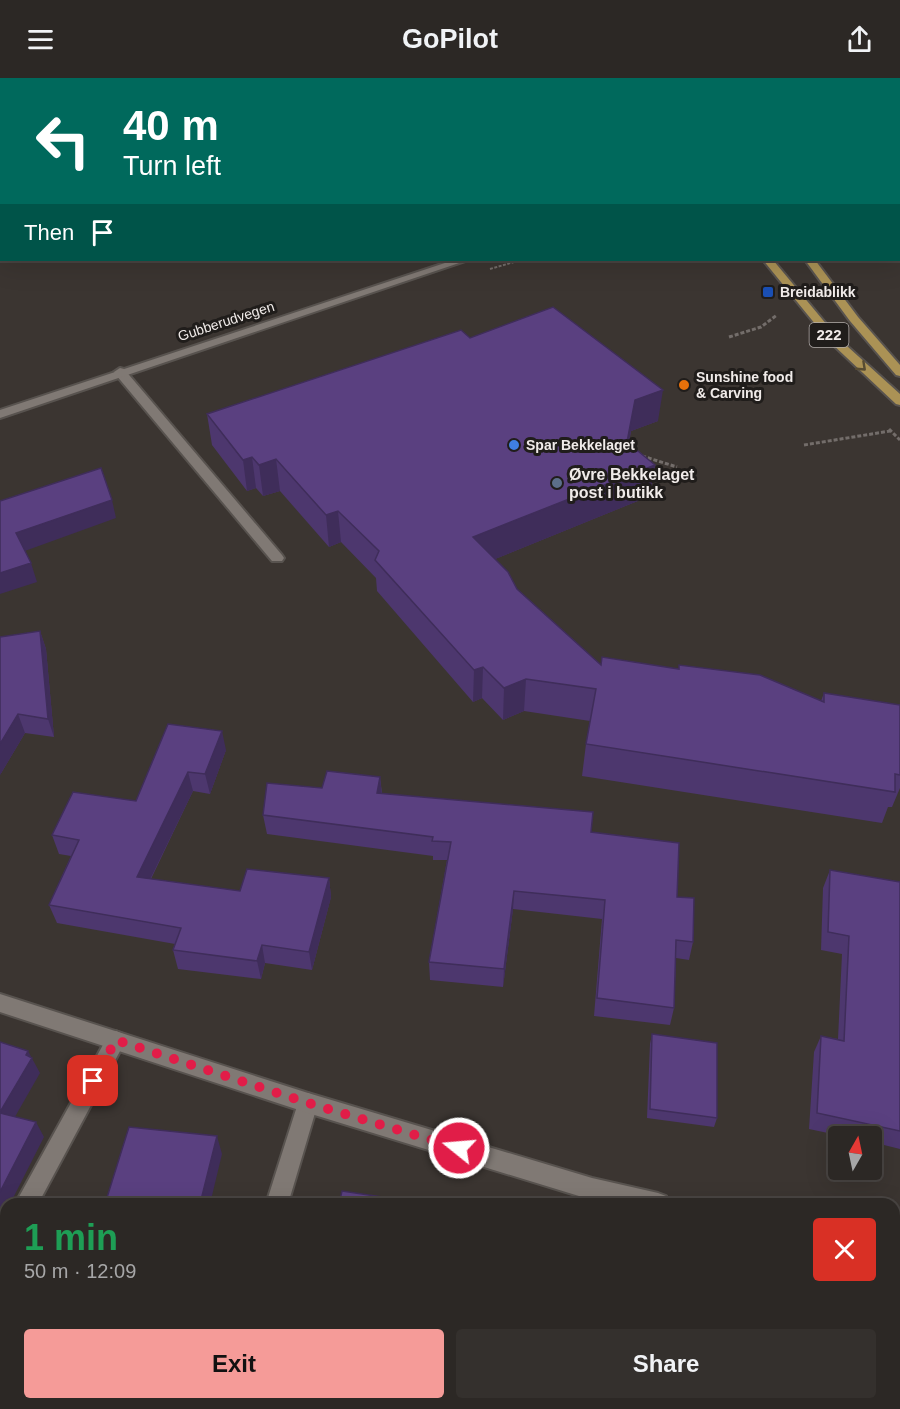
<!DOCTYPE html>
<html lang="en">
<head>
<meta charset="utf-8">
<style>
	:root { --surface:#2c2825; --page:#34302d; --text:#f1f3f6; --muted:#a6a6a7; --line:#484442; --accent:#f59b98 }
	body { margin:0; font-family:Arial,sans-serif; background:var(--page); color:var(--text); height:100vh; display:flex; flex-direction:column; font-size:22px; white-space:nowrap }
	* { box-sizing:border-box; margin:0 }
	p { font-size:20px; color:var(--muted) }
	.icon { flex:none; width:33px; height:33px; fill:none; stroke:currentColor; stroke-width:2; stroke-linecap:round; stroke-linejoin:round }
	.map { position:relative; flex:1; overflow:hidden }
	.sheet { position:absolute; left:0px; top:1120px; width:900px; height:212px; display:flex; flex-direction:column; background:var(--surface); border-radius:18px 18px 0 0; box-shadow:0 6px 24px #0002,0 0 0 2px var(--line) }
	.sheet>* { flex:none }
	.guide { position:absolute; left:0px; top:0px; width:900px; height:183px; box-shadow:0 6px 24px #0002,0 0 0 2px var(--line); background:#00695c; color:#fff; overflow:hidden }
	.needle { width:39px; rotate:9deg }
	.fabs { position:absolute; left:828px; top:1048px; display:grid; gap:12px }
	.fabs a { display:grid; place-items:center; width:54px; height:54px; border-radius:6px; background:var(--surface); box-shadow:0 6px 24px #0002,0 0 0 2px var(--line); font-size:30px }
	.pin { position:absolute; display:grid; place-items:center; width:51px; height:51px; color:#fff; margin:-26px; border-radius:12px; box-shadow:0 3px 9px #0006 }
	.me { position:absolute; width:66px; margin:-33px; rotate:287deg; stroke-linejoin:round; filter:drop-shadow(0 0 4px #0008) }
	.turn { display:flex; align-items:center; gap:21px; height:126px; padding:0 24px; font-size:27px }
	.turn .icon { width:78px; height:78px; stroke-width:2.5 }
	.turn b { display:block; font-size:42px; line-height:51px }
	.then { display:flex; align-items:center; height:57px; padding:0 24px; background:#0003; gap:12px; font-size:22px }
	.round { display:grid; place-items:center; flex:none; width:63px; height:63px; border-radius:6px; background:var(--page) }
	.headline { display:flex; align-items:center; justify-content:space-between; height:102px; padding:0 24px }
	h1 { font-size:36px; font-weight:700; line-height:45px; color:#1e9e55 }
	.button { display:flex; gap:12px; margin-top:auto; padding:12px 24px }
	.button a { flex:1; height:69px; border-radius:6px; background:var(--accent); color:#111; font-size:24px; font-weight:700; line-height:69px; text-align:center }
	.button a+a { background:var(--page); color:var(--text) }
	header { display:flex; justify-content:space-between; align-items:center; height:78px; padding:0 24px; background:var(--surface); font-size:27px; font-weight:700 }
	.map>svg:first-child { display:block }
	.lines { fill:none; stroke-linecap:round; stroke-linejoin:round }
	.service-casing { stroke:#58534f; stroke-width:4 }
	.minor-casing { stroke:#58534f; stroke-width:4 }
	.secondary-casing { stroke:#58534f; stroke-width:4 }
	.primary-casing { stroke:#58534f; stroke-width:4 }
	.path-far1 { stroke:#736d6a; stroke-width:2; stroke-dasharray:3 1.5; stroke-linecap:butt }
	.path { stroke:#736d6a; stroke-width:3; stroke-dasharray:4 2; stroke-linecap:butt }
	.service { fill:#807974; fill-rule:evenodd }
	.minor { fill:#807974; fill-rule:evenodd }
	.secondary { fill:#807974; fill-rule:evenodd }
	.primary { fill:#ab9255; fill-rule:evenodd }
	.wall { fill:#4d376e }
	.shaded-wall { fill:#3f2d5a }
	.building { fill:#5a4080; stroke:#3f2d5a; stroke-width:1.5 }
	.oneway { stroke:#584c32 }
	.route { stroke:#e11d48; stroke-width:10; stroke-dasharray:0 18 }
	.transit-dot { fill:#1a4fb4; stroke:#201d1b; stroke-width:2 }
	.food-dot { fill:#e8710a; stroke:#201d1b; stroke-width:2 }
	.shop-dot { fill:#3f7fe0; stroke:#201d1b; stroke-width:2 }
	.service-dot { fill:#5c6f8a; stroke:#201d1b; stroke-width:2 }
	.labels { text-anchor:middle; stroke-width:6; stroke-linejoin:round; paint-order:stroke }
	.far-poi-label { font-size:14px; font-weight:bold; fill:#f0ebe9; stroke:#201d1b; text-anchor:start }
	.far-street-label { font-size:14px; fill:#f0ebe9; stroke:#201d1b }
	.shield { fill:#201d1b; stroke:#b2adab; stroke-width:1.5 }
	.shield-label { font-size:15px; font-weight:bold; fill:#f0ebe9 }
	.poi-label { font-size:16px; font-weight:bold; fill:#f0ebe9; stroke:#201d1b; text-anchor:start }
</style>
</head>
<body>
<header><svg class="icon" aria-label="menu" viewBox="0 0 24 24"><path d="M4 6h16M4 12h16M4 18h16"/></svg>GoPilot<svg class="icon" aria-label="share" viewBox="0 0 24 24"><path d="M12 15V3M7 8l5-5 5 5M5 13v7h14v-7"/></svg></header>
<div class="map">
<svg width="900" height="1331" viewBox="0 0 900 1331">
	<rect width="100%" height="100%" fill="#3b3531"/>
	<g class="lines">
		<defs>
			<path id="service" d="M 120,290 L 124,291 L 282,477 L 284,480 L 282,483 L 272,483 L 116,297 L 114,294 Z
				M 116,953 L 123,956 L 126,962 L 38,1126 L 15,1126 L 109,956 Z
				M 308,1015 L 315,1018 L 318,1025 L 288,1126 L 266,1126 L 298,1025 L 301,1018 Z
				M 208,1326 L 232,1326 L 230,1331 L 206,1331 Z"/>
			<path id="minor" d="M 0,916 L 308,1015 L 592,1100 L 658,1115 L 666,1118 L 669,1126 L 613,1126 L 592,1122 L 308,1035 L 0,934 Z
				M 894,1171 L 900,1172 L 900,1194 L 894,1193 Z
				M 595,1326 L 619,1326 L 620,1331 L 596,1331 Z"/>
			<path id="secondary" d="M 898,96 L 900,96 L 900,102 L 898,102 Z
				M 454,182 L 468,182 L 0,340 L 0,332 Z"/>
			<path id="primary" d="M 667,0 L 675,0 L 676,2 L 667,2 Z
				M 693,0 L 702,0 L 703,2 L 694,2 Z
				M 763,182 L 773,182 L 837,259 L 900,316 L 900,327 L 896,326 L 829,263 Z
				M 805,182 L 815,182 L 858,239 L 900,287 L 900,298 L 896,297 L 850,243 Z"/>
		</defs>
		<use href="#service" class="service-casing"/>
		<use href="#minor" class="minor-casing"/>
		<use href="#secondary" class="secondary-casing"/>
		<use href="#primary" class="primary-casing"/>
		<path class="path-far1" d="M 633,0 L 635,2
			M 490,191 L 521,182"/>
		<path class="path" d="M 729,259 L 761,249 L 777,237
			M 889,351 L 900,362
			M 804,367 L 890,353
			M 642,378 L 677,389"/>
		<use href="#service" class="service"/>
		<use href="#minor" class="minor"/>
		<use href="#secondary" class="secondary"/>
		<use href="#primary" class="primary"/>
	</g>
	<path class="wall" d="M 793,0 L 900,0 L 900,58 L 898,55 L 898,2 L 793,2 Z
		M 470,260 L 658,343 L 631,353 L 629,365 L 655,387 L 650,418 L 495,481 L 517,511 L 601,587 L 821,623 L 824,615 L 900,627 L 900,710 L 892,729 L 888,729 L 882,745 L 582,698 L 586,666 L 590,643 L 524,633 L 503,642 L 482,620 L 473,624 L 377,513 L 376,500 L 341,464 L 329,469 L 280,413 L 263,418 L 256,410 L 247,413 L 212,367 L 207,336 Z
		M 40,553 L 46,571 L 54,659 L 25,655 L 0,697 Z
		M 226,672 L 210,716 L 193,713 L 151,801 L 240,813 L 329,800 L 331,819 L 312,892 L 265,885 L 261,901 L 178,891 L 173,872 L 175,866 L 57,845 L 49,827 L 71,778 L 59,776 L 52,757 L 136,723 Z
		M 380,699 L 382,715 L 591,754 L 677,819 L 693,864 L 689,882 L 676,880 L 674,930 L 670,947 L 594,938 L 602,841 L 513,831 L 503,909 L 430,902 L 429,884 L 447,782 L 433,782 L 433,778 L 267,756 L 263,737 L 322,710 Z
		M 830,792 L 900,804 L 900,1071 L 872,1064 L 872,1059 L 847,1059 L 809,1051 L 814,974 L 821,958 L 838,961 L 842,876 L 821,872 L 823,810 Z
		M 652,956 L 717,1040 L 714,1049 L 647,1040 L 650,966 Z
		M 894,1231 L 900,1231 L 900,1314 L 894,1314 Z
		M 724,1326 L 838,1326 L 839,1331 L 725,1331 Z"/>
	<path class="shaded-wall" d="M 663,312 L 658,343 L 631,353 L 623,395 L 627,364 L 635,322 Z
		M 252,379 L 256,410 L 247,413 L 243,382 Z
		M 276,381 L 280,413 L 263,418 L 259,387 Z
		M 655,387 L 650,418 L 473,490 L 473,459 Z
		M 112,422 L 116,440 L 22,474 L 16,455 Z
		M 338,433 L 341,464 L 329,469 L 326,437 Z
		M 31,485 L 37,504 L 0,516 L 0,495 Z
		M 40,553 L 46,571 L 54,659 L 48,641 Z
		M 483,589 L 482,620 L 473,624 L 474,592 Z
		M 526,601 L 524,633 L 503,642 L 504,610 Z
		M 18,636 L 25,655 L 0,697 L 0,666 Z
		M 222,653 L 226,672 L 210,716 L 205,696 Z
		M 188,694 L 193,713 L 142,818 L 137,799 Z
		M 380,699 L 382,718 L 377,715 Z
		M 329,800 L 331,819 L 312,892 L 309,874 Z
		M 514,813 L 513,831 L 503,909 L 504,891 Z
		M 262,867 L 265,885 L 261,901 L 257,883 Z
		M 28,973 L 40,995 L 8,1051 L 0,1037 L 0,1034 Z
		M 36,1044 L 44,1059 L 10,1126 L 6,1126 L 6,1135 L 0,1148 L 0,1114 Z
		M 217,1058 L 222,1076 L 210,1126 L 200,1126 Z
		M 125,1326 L 137,1326 L 136,1331 L 124,1331 Z"/>
	<path class="building" d="M 802,0 L 900,0 L 900,36 L 898,35 L 898,2 L 802,2 Z
		M 553,229 L 663,312 L 635,322 L 627,364 L 655,387 L 473,459 L 508,494 L 517,511 L 601,587 L 602,579 L 679,591 L 679,587 L 760,597 L 824,624 L 824,615 L 900,627 L 900,697 L 895,696 L 895,714 L 586,666 L 596,611 L 526,601 L 504,610 L 483,589 L 474,592 L 375,482 L 379,473 L 338,433 L 326,437 L 276,381 L 259,387 L 252,379 L 243,382 L 207,336 L 461,252 L 470,260 Z
		M 101,390 L 112,422 L 16,455 L 31,485 L 0,495 L 0,423 Z
		M 40,553 L 48,641 L 18,636 L 0,666 L 0,559 Z
		M 168,646 L 222,653 L 205,696 L 188,694 L 137,799 L 240,813 L 247,791 L 329,800 L 309,874 L 262,867 L 257,883 L 173,872 L 181,850 L 49,827 L 79,762 L 52,757 L 73,714 L 136,723 Z
		M 327,693 L 380,699 L 377,715 L 593,734 L 591,754 L 679,765 L 677,819 L 694,820 L 693,864 L 676,862 L 674,930 L 597,920 L 605,822 L 514,813 L 504,891 L 429,884 L 451,764 L 432,763 L 433,759 L 263,737 L 267,705 L 322,710 Z
		M 830,792 L 900,804 L 900,1053 L 817,1035 L 821,958 L 844,963 L 849,858 L 828,854 Z
		M 652,956 L 717,965 L 717,1040 L 650,1031 Z
		M 0,964 L 28,973 L 26,977 L 32,980 L 0,1034 Z
		M 0,1035 L 36,1044 L 0,1114 Z
		M 129,1049 L 217,1058 L 200,1126 L 105,1126 Z
		M 342,1113 L 429,1126 L 339,1126 Z
		M 894,1231 L 900,1231 L 900,1302 L 894,1302 Z
		M 10,1326 L 125,1326 L 124,1331 L 9,1331 Z
		M 341,1326 L 460,1326 L 460,1331 L 340,1331 Z
		M 732,1326 L 838,1326 L 839,1331 L 733,1331 Z"/>
	<defs><path id="oneway-chevron" d="M-2-3.5L2.5 0L-2 3.5" fill="none" stroke-width="1.6" stroke-linecap="round" stroke-linejoin="round" transform="scale(1.5)"/></defs>
	<use class="oneway" href="#oneway-chevron" transform="translate(862 289) rotate(43)"/>
	<g class="lines">
		<path class="route" d="M 93,1003 L 116,962 L 308,1025 L 459,1070"/>
	</g>
	<rect class="transit-dot" x="762" y="208" width="12" height="12" rx="3"/>
	<circle class="food-dot" cx="684" cy="307" r="6"/>
	<circle class="shop-dot" cx="514" cy="367" r="6"/>
	<circle class="service-dot" cx="557" cy="405" r="6"/>
	<g class="labels">
		<g class="far-poi-label">
			<text x="780" y="219">Breidablikk</text>
			<text x="696" y="304">Sunshine food<tspan x="696" dy="16">&amp; Carving</tspan></text>
			<text x="526" y="372">Spar Bekkelaget</text>
		</g>
		<g class="far-street-label">
			<text transform="translate(226 243) rotate(-18)" y="5">Gubberudvegen</text>
		</g>
		<rect class="shield" x="809.5" y="245" width="39" height="24" rx="4.5"/>
		<g class="shield-label">
			<text x="829" y="262">222</text>
		</g>
		<g class="poi-label">
			<text x="569" y="402">Øvre Bekkelaget<tspan x="569" dy="18">post i butikk</tspan></text>
		</g>
	</g>
</svg>
<div class="fabs">
<a><svg class="needle" viewBox="-14 -14 28 28"><path d="M0-13l5 13h-10z" fill="#e53935"/><path d="M0 13l5-13h-10z" fill="#a6a6a7"/></svg></a>
</div>
<div class="pin" style="left:93px;top:1003px;background:#d93025"><svg class="icon" aria-label="arrive" viewBox="0 0 24 24"><path d="M6 21V4h12l-3 4 3 4H6"/></svg></div>
<svg class="me" style="left:459px;top:1070px" viewBox="-20 -20 40 40"><circle r="17" fill="#e11d48" stroke="#fff" stroke-width="3"/><path d="M0-11L8 9 0 5-8 9z" fill="#fff"/></svg>
<div class="guide">
<div class="turn"><svg class="icon" aria-label="left" viewBox="0 0 24 24"><path d="M17 20v-9H6M10 6l-5 5 5 5"/></svg><div><b>40 m</b>Turn left</div></div>
<div class="then">Then<svg class="icon" aria-label="arrive" viewBox="0 0 24 24"><path d="M6 21V4h12l-3 4 3 4H6"/></svg></div>
</div>
<section class="sheet">
<div class="headline"><div><h1>1 min</h1><p>50 m · 12:09</p></div><a class="round" style="background:#d93025;color:#fff"><svg class="icon" aria-label="close" viewBox="0 0 24 24"><path d="M6 6l12 12M18 6L6 18"/></svg></a></div>
<div class="button"><a>Exit</a><a>Share</a></div>
</section>
</div>
</body>
</html>
